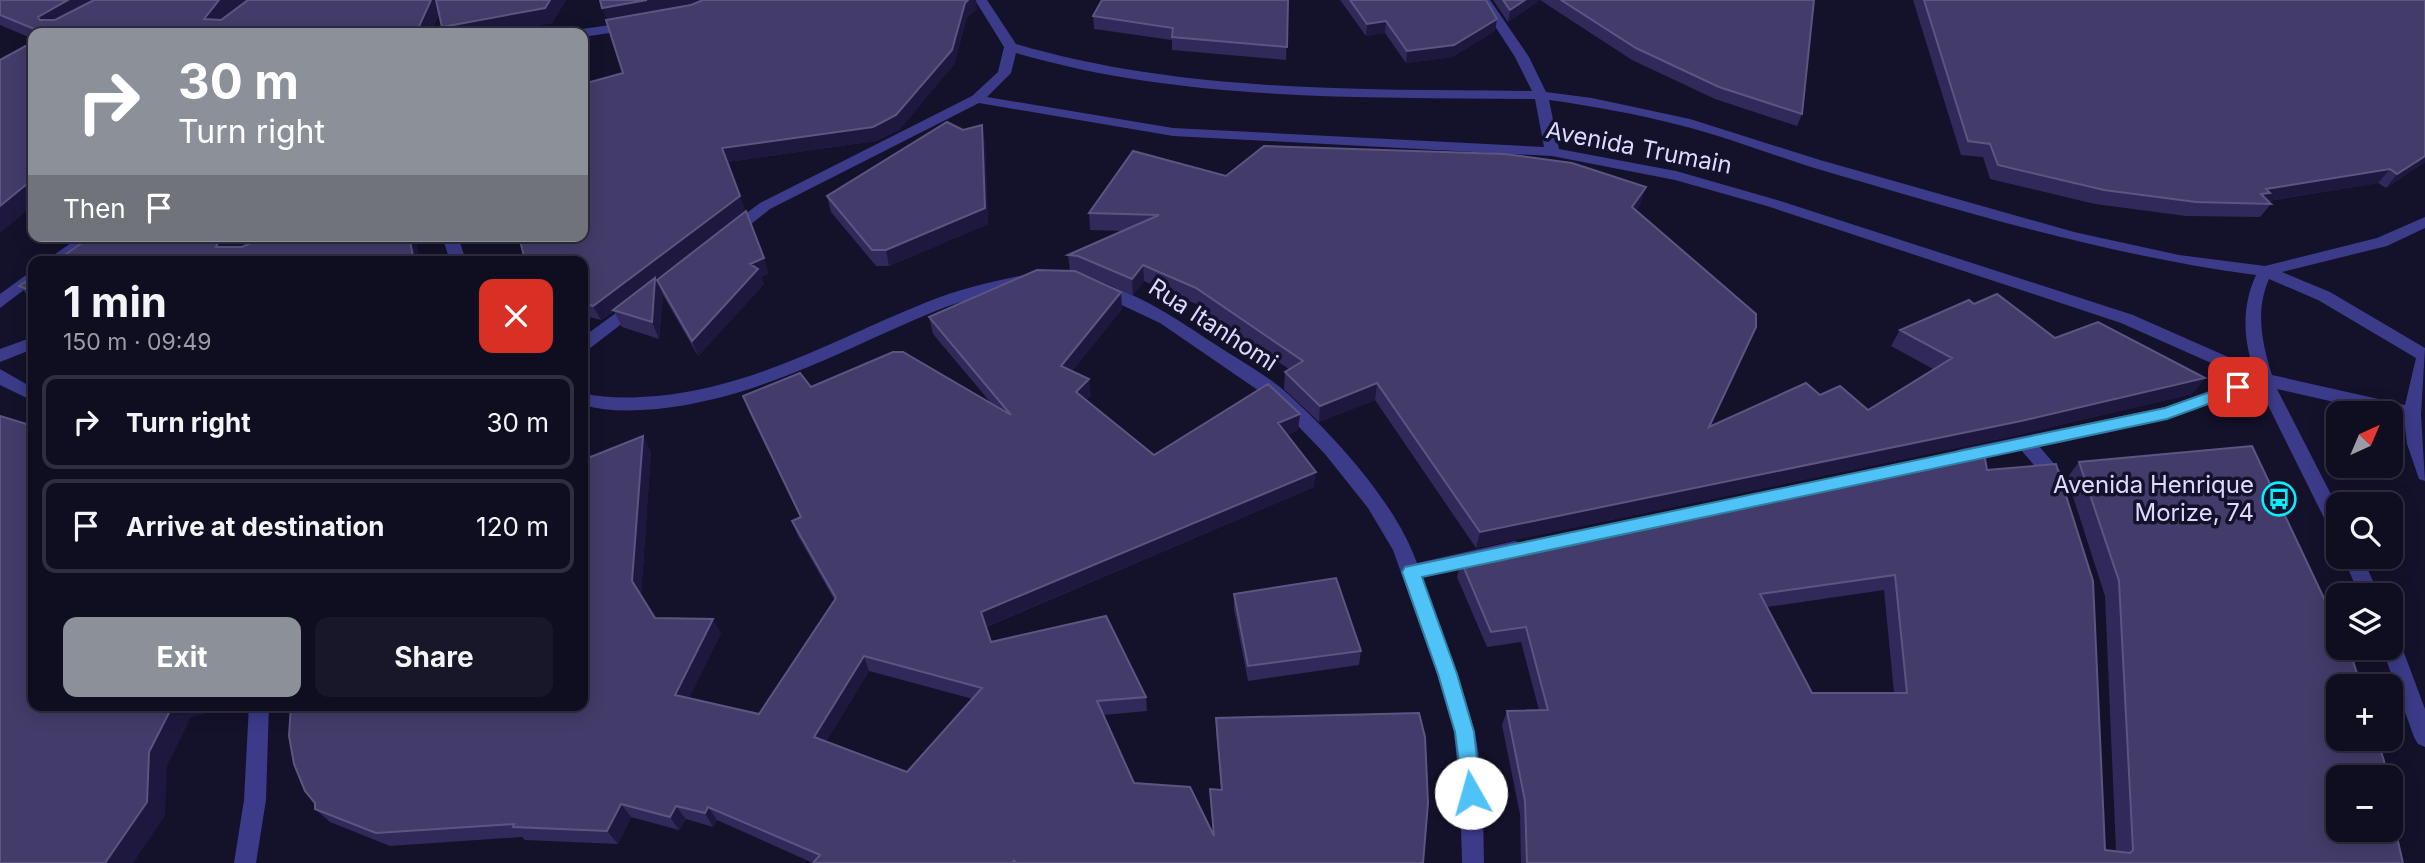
<!DOCTYPE html>
<html lang="en">
<head>
<meta charset="utf-8">
<style>
	:root { --surface:#0f0d20; --page:#181629; --text:#f1f3f6; --muted:#9b9ca5; --line:#2f2d3e; --accent:#8c9099 }
	body { margin:0; font-family:Inter,sans-serif; background:var(--page); color:var(--text); height:100vh; display:flex; flex-direction:column; font-size:26px; white-space:nowrap }
	* { box-sizing:border-box; margin:0 }
	p { font-size:23px; color:var(--muted) }
	.icon { flex:none; width:38px; height:38px; fill:none; stroke:currentColor; stroke-width:2; stroke-linecap:round; stroke-linejoin:round }
	.map { position:relative; flex:1; overflow:hidden }
	.drawer { position:absolute; left:28px; top:256px; width:560px; height:455px; display:flex; flex-direction:column; background:var(--surface); border-radius:14px; box-shadow:0 4px 18px #0003,0 0 0 2px var(--line) }
	.drawer>* { flex:none }
	.guide { position:absolute; left:28px; top:28px; width:560px; height:214px; border-radius:14px; box-shadow:0 4px 18px #0003,0 0 0 2px var(--line); background:#8c9099; color:#fff; overflow:hidden }
	.needle { width:46px; rotate:44deg }
	.controls { position:absolute; left:2326px; top:401px; display:grid; gap:14px }
	.controls a { display:grid; place-items:center; width:77px; height:77px; border-radius:14px; background:var(--surface); box-shadow:0 4px 18px #0003,0 0 0 2px var(--line); font-size:35px }
	.pin { position:absolute; display:grid; place-items:center; width:60px; height:60px; color:#fff; margin:-30px; border-radius:14px; box-shadow:0 4px 10px #0006 }
	.me { position:absolute; width:77px; margin:-38px; rotate:353deg; stroke-linejoin:round; filter:drop-shadow(0 0 5px #0008) }
	.turn { display:flex; align-items:center; gap:24px; height:147px; padding:0 35px; font-size:32px }
	.turn .icon { width:91px; height:91px; stroke-width:2.5 }
	.turn b { display:block; font-size:49px; line-height:60px }
	.then { display:flex; align-items:center; height:66px; padding:0 35px; background:#0003; gap:14px; font-size:26px }
	.round { display:grid; place-items:center; flex:none; width:74px; height:74px; border-radius:14px; background:var(--page) }
	.head { display:flex; align-items:center; justify-content:space-between; height:119px; padding:0 35px }
	h1 { font-size:42px; font-weight:700; line-height:52px }
	.cta { display:flex; gap:14px; margin-top:auto; padding:14px 35px }
	.cta a { flex:1; height:80px; border-radius:14px; background:var(--accent); color:#fff; font-size:28px; font-weight:700; line-height:80px; text-align:center }
	.cta a+a { background:var(--page); color:var(--text) }
	ul { padding:0; list-style:none }
	li { display:flex; align-items:center; gap:21px; height:94px; margin:0 14px 10px; padding:0 21px; border:4px solid var(--line); border-radius:14px }
	li div { flex:1 }
	li b { display:block; font-size:26px }
	li em { font-style:normal }
	.map>svg:first-child { display:block }
	.lines { fill:none; stroke-linecap:round; stroke-linejoin:round }
	.street { fill:#3b3b8a; fill-rule:evenodd }
	.wall { fill:#312959; fill-rule:evenodd }
	.shaded-wall { fill:#1e183f }
	.building { fill:#433c6a; stroke:#5c5582; stroke-width:2; fill-rule:evenodd }
	.route { fill:#4fc3f7; stroke:#337fa1; stroke-width:2 }
	.labels { text-anchor:middle; stroke-width:7; stroke-linejoin:round; paint-order:stroke }
	.street-label { font-size:24px; fill:#dddaff; stroke:#14112b }
	.poi-label { font-size:24px; fill:#dddaff; stroke:#14112b; text-anchor:end }
</style>
</head>
<body>
<div class="map">
<svg width="2425" height="863" viewBox="0 0 2425 863">
	<rect width="100%" height="100%" fill="#14112b"/>
	<g class="lines">
		<path class="street" d="M 975,0 L 987,0 L 1016,44 C 1183,93 1359,89 1532,91 L 1515,57 L 1478,0 L 1490,0 L 1529,57 L 1546,92 L 1592,98 L 1690,119 L 1820,160 L 2074,232 L 2179,255 L 2265,266 L 2377,238 L 2425,217 L 2425,228 L 2387,246 L 2282,272 L 2330,292 L 2425,348 L 2421,415 L 2425,481 L 2419,479 L 2407,444 L 2404,418 L 2277,389 L 2338,508 L 2338,534 L 2331,532 L 2259,387 L 2167,419 L 2039,446 L 2061,472 L 2066,484 L 2063,489 L 2051,489 L 2047,480 L 2021,450 L 1961,463 L 1955,461 L 1952,456 L 1955,451 L 1961,449 L 2165,407 L 2245,378 L 2121,323 L 1767,206 L 1675,180 L 1552,156 L 1173,136 L 979,103 L 770,209 L 735,237 L 725,237 L 722,233 L 725,229 L 760,203 L 972,96 L 998,72 L 1004,47 ZM 1016,53 C 1184,102 1362,97 1535,99 L 1544,147 L 1173,128 L 987,97 L 1011,73 ZM 1549,100 C 1593,106 1636,114 1679,125 C 1724,136 1767,153 1811,167 C 1958,210 2104,255 2256,275 C 2242,306 2243,336 2253,368 L 2133,315 L 1777,200 L 1676,171 L 1559,149 ZM 2269,279 L 2318,300 L 2416,358 L 2405,405 L 2272,375 C 2262,343 2255,311 2269,279 Z
			M 631,22 L 636,23 L 636,29 L 583,37 L 583,33 L 576,33 L 582,29 Z
			M 81,236 L 99,236 L 65,261 L 45,261 Z
			M 442,236 L 458,236 L 466,261 L 450,261 Z
			M 33,270 L 33,283 L 0,308 L 0,294 Z
			M 1035,273 L 1041,274 L 1043,278 L 1041,282 C 1006,291 971,297 938,310 C 845,348 759,399 657,409 C 632,411 607,412 583,405 L 583,393 C 607,399 632,398 657,396 C 755,387 837,338 927,302 C 962,288 998,280 1035,273 Z
			M 1100,283 C 1140,294 1178,320 1213,343 C 1237,359 1266,374 1288,394 C 1336,438 1395,502 1417,563 L 1515,541 L 1522,544 L 1524,549 L 1522,554 L 1422,577 C 1440,628 1461,678 1474,730 C 1484,772 1483,819 1484,863 L 1462,863 L 1460,793 L 1454,732 L 1437,674 L 1393,550 L 1368,508 L 1325,454 L 1274,401 L 1160,323 L 1094,292 L 1092,288 Z
			M 635,299 L 643,305 L 641,309 L 589,349 L 583,351 L 583,337 Z
			M 33,337 L 33,349 L 0,362 L 0,349 Z
			M 0,369 L 33,388 L 33,401 L 0,385 Z
			M 2343,556 L 2362,556 L 2379,595 L 2359,595 Z
			M 2390,634 L 2397,636 L 2400,642 L 2425,709 L 2425,747 L 2418,744 L 2414,737 L 2382,648 L 2390,648 Z
			M 249,705 L 269,705 L 266,800 L 256,863 L 234,863 L 244,800 Z"/>
	</g>
	<path class="wall" d="M 0,0 L 566,0 L 552,23 L 498,33 L 445,33 L 442,27 L 439,14 L 431,33 L 33,33 L 33,39 L 0,25 Z
		M 1288,0 L 1286,60 L 1172,50 L 1172,40 L 1094,29 L 1093,16 Z
		M 1340,0 L 1486,0 L 1495,31 L 1452,57 L 1406,63 L 1385,33 L 1366,36 Z
		M 1493,0 L 1540,0 L 1508,22 Z
		M 1540,0 L 1814,0 L 1802,114 L 1797,126 L 1715,99 L 1632,60 Z
		M 1913,0 L 2425,0 L 2425,162 L 2386,188 L 2378,183 L 2268,201 L 2271,204 L 2260,217 L 2186,216 L 2095,204 L 1990,179 L 1983,157 L 1961,155 Z
		M 977,9 L 967,17 L 954,64 L 899,130 L 876,141 L 727,162 L 745,211 L 655,279 L 663,295 L 659,339 L 622,327 L 614,311 L 601,320 L 589,317 L 583,322 L 583,261 L 623,73 Z
		M 985,141 L 988,224 L 889,266 L 876,266 L 831,212 L 827,196 Z
		M 1226,176 L 1641,203 L 1636,210 L 1749,343 L 1709,427 L 1820,395 L 1868,410 L 1933,369 L 1891,346 L 1900,330 L 1974,304 L 2055,338 L 2205,378 L 2192,394 L 2009,437 L 1476,548 L 1375,400 L 1319,422 L 1284,389 L 1285,372 L 1290,370 L 1196,304 L 1144,281 L 1133,295 L 1080,273 L 1077,272 L 1121,292 L 1122,309 L 1072,371 L 1091,395 L 1086,400 L 1154,455 L 1300,414 L 1298,430 L 1287,435 L 1314,487 L 986,627 L 991,642 L 1146,697 L 1147,711 L 1103,715 L 1134,783 L 1213,833 L 1210,789 L 1221,789 L 1216,732 L 1216,718 L 1423,863 L 813,863 L 717,820 L 713,827 L 686,819 L 679,830 L 631,817 L 618,844 L 525,840 L 522,837 L 390,846 L 330,822 L 315,809 L 583,435 L 591,456 L 651,451 L 641,595 L 655,618 L 721,633 L 689,698 L 759,714 L 835,601 L 798,536 L 792,521 L 800,517 L 749,412 L 743,396 L 811,387 L 991,403 L 933,334 L 929,317 L 1070,271 L 1068,255 L 1124,231 L 1090,230 L 1089,213 ZM 869,671 L 973,699 L 907,772 L 826,741 Z
		M 769,273 L 761,277 L 764,284 L 698,356 L 663,295 L 657,280 Z
		M 33,277 L 33,301 L 19,286 Z
		M 2079,462 L 2390,790 L 2394,806 L 2391,808 L 2403,863 L 1521,863 L 1520,814 L 1502,725 L 1507,711 L 1539,710 L 1521,642 L 1487,647 L 1457,577 L 1461,561 L 1491,555 L 1492,551 L 1987,470 L 2105,850 L 2116,851 L 2105,596 L 2067,478 ZM 1884,590 L 1894,693 L 1812,693 L 1767,607 Z
		M 1234,594 L 1361,651 L 1359,665 L 1248,681 L 1234,609 Z"/>
	<path class="shaded-wall" d="M 68,0 L 107,0 L 49,33 L 38,17 Z
		M 219,0 L 254,0 L 215,33 L 204,19 Z
		M 431,0 L 438,0 L 441,8 L 431,33 L 416,33 Z
		M 550,0 L 566,0 L 552,23 L 498,33 L 445,33 L 442,27 Z
		M 647,0 L 710,0 L 691,7 L 608,22 L 602,8 Z
		M 968,0 L 976,0 L 977,9 L 967,17 L 954,64 L 899,130 L 876,141 L 727,162 L 722,148 Z
		M 1525,0 L 1540,0 L 1508,22 L 1510,10 Z
		M 1497,19 L 1495,31 L 1452,57 L 1406,63 L 1407,51 Z
		M 1386,21 L 1385,33 L 1366,36 L 1367,24 Z
		M 982,125 L 985,141 L 988,224 L 889,266 L 886,250 Z
		M 2425,156 L 2425,162 L 2386,188 L 2397,174 Z
		M 2390,169 L 2378,183 L 2254,203 L 2266,189 Z
		M 33,179 L 33,206 L 0,233 L 0,206 Z
		M 1646,187 L 1641,203 L 1627,223 L 1632,207 Z
		M 740,196 L 745,211 L 655,279 L 663,295 L 659,339 L 652,322 L 655,279 L 601,320 L 593,306 Z
		M 226,236 L 276,236 L 232,255 L 216,247 L 220,239 Z
		M 409,236 L 415,236 L 420,261 L 414,261 Z
		M 764,258 L 769,273 L 761,277 L 764,284 L 698,356 L 692,341 L 750,264 Z
		M 1143,265 L 1144,281 L 1133,295 L 1132,279 Z
		M 1121,292 L 1122,309 L 1063,382 L 1061,366 Z
		M 583,304 L 589,317 L 583,322 Z
		M 2205,378 L 2192,394 L 2009,437 L 1476,548 L 1480,532 Z
		M 1089,379 L 1091,395 L 1078,408 L 1076,392 Z
		M 1377,383 L 1375,400 L 1319,422 L 1320,406 Z
		M 1300,414 L 1298,430 L 1277,439 L 1278,423 Z
		M 583,435 L 595,469 L 583,469 Z
		M 643,436 L 651,451 L 641,596 L 632,581 Z
		M 1316,472 L 1314,487 L 985,627 L 981,612 Z
		M 713,619 L 721,633 L 684,709 L 675,695 Z
		M 864,656 L 869,671 L 821,751 L 814,737 Z
		M 173,705 L 204,705 L 204,714 L 191,717 L 167,766 L 165,816 L 133,863 L 105,863 L 149,752 Z
		M 621,804 L 631,817 L 618,844 L 607,831 Z
		M 676,806 L 686,819 L 679,830 L 670,817 Z
		M 708,807 L 717,820 L 713,827 L 705,813 Z"/>
	<path class="building" d="M 0,0 L 68,0 L 38,17 L 40,20 L 55,20 L 94,0 L 219,0 L 204,19 L 221,20 L 248,0 L 431,0 L 416,33 L 44,33 L 0,15 Z
		M 436,0 L 550,0 L 545,8 L 442,27 Z
		M 600,0 L 647,0 L 602,8 Z
		M 703,0 L 968,0 L 965,3 L 952,50 L 896,115 L 873,127 L 722,148 L 740,196 L 593,306 L 583,302 L 583,261 L 525,261 L 519,236 L 583,236 L 583,84 L 623,73 L 606,20 L 691,5 Z
		M 1102,0 L 1288,0 L 1287,47 L 1172,37 L 1173,28 L 1093,16 Z
		M 1350,0 L 1486,0 L 1497,19 L 1454,45 L 1407,51 L 1386,21 L 1367,24 Z
		M 1503,0 L 1525,0 L 1510,10 Z
		M 1561,0 L 1814,0 L 1802,114 L 1719,87 L 1636,48 Z
		M 1924,0 L 2425,0 L 2425,156 L 2397,174 L 2390,169 L 2266,189 L 2270,193 L 2261,194 L 2271,204 L 2196,202 L 2104,190 L 1998,165 L 1990,144 L 1968,141 Z
		M 33,42 L 33,179 L 0,206 L 0,60 Z
		M 947,122 L 963,130 L 982,125 L 985,208 L 886,250 L 872,250 L 827,196 Z
		M 1264,146 L 1505,154 L 1572,163 L 1646,187 L 1632,207 L 1756,314 L 1756,327 L 1709,427 L 1806,383 L 1820,395 L 1840,386 L 1868,410 L 1952,358 L 1900,330 L 1969,300 L 1974,304 L 1997,294 L 2055,338 L 2098,322 L 2205,378 L 2021,421 L 1480,532 L 1377,383 L 1320,406 L 1285,372 L 1303,361 L 1196,288 L 1143,265 L 1132,279 L 1078,256 L 1068,255 L 1159,215 L 1089,213 L 1133,151 L 1226,176 Z
		M 746,211 L 764,258 L 750,264 L 758,269 L 692,341 L 657,280 Z
		M 92,236 L 226,236 L 220,239 L 216,247 L 242,247 L 266,236 L 409,236 L 414,261 L 56,261 Z
		M 1037,270 L 1075,271 L 1121,292 L 1061,366 L 1089,379 L 1076,392 L 1154,455 L 1268,384 L 1300,414 L 1278,423 L 1316,472 L 981,612 L 991,642 L 1106,616 L 1146,697 L 1097,701 L 1134,783 L 1190,787 L 1214,836 L 1210,789 L 1222,790 L 1216,718 L 1419,713 L 1425,737 L 1428,803 L 1423,863 L 1017,863 L 1013,860 L 1015,863 L 813,863 L 820,855 L 708,807 L 705,813 L 676,806 L 670,817 L 621,804 L 607,831 L 513,827 L 514,824 L 376,833 L 315,809 L 315,803 L 305,791 L 294,764 L 289,736 L 291,705 L 583,705 L 583,460 L 643,436 L 632,581 L 655,618 L 713,619 L 675,695 L 759,714 L 836,598 L 792,521 L 801,517 L 743,396 L 800,373 L 811,387 L 893,352 L 903,352 L 1011,415 L 929,317 ZM 864,656 L 982,688 L 907,772 L 814,737 Z
		M 33,277 L 33,292 L 19,286 Z
		M 655,278 L 652,322 L 613,310 Z
		M 0,416 L 33,426 L 33,705 L 173,705 L 149,752 L 147,802 L 105,863 L 0,863 Z
		M 583,444 L 586,453 L 583,457 Z
		M 2252,446 L 2338,628 L 2338,648 L 2347,648 L 2352,658 L 2361,686 L 2338,686 L 2338,738 L 2377,738 L 2384,761 L 2388,777 L 2338,777 L 2338,830 L 2390,830 L 2390,807 L 2403,863 L 1527,863 L 1525,801 L 1507,711 L 1548,710 L 1526,627 L 1491,632 L 1461,561 L 1495,554 L 1492,551 L 1983,447 L 1987,470 L 2056,464 L 2093,581 L 2105,850 L 2130,853 L 2133,850 L 2119,581 L 2079,462 ZM 1895,575 L 1907,693 L 1812,693 L 1760,594 Z
		M 1336,578 L 1361,651 L 1248,666 L 1234,594 Z
		M 2390,790 L 2394,806 L 2390,805 Z"/>
	<path class="route" d="M 2238,382 L 2246,387 L 2244,391 L 2167,419 L 1422,577 L 1457,674 L 1474,732 L 1481,793 L 1478,800 L 1471,803 L 1464,800 L 1455,732 L 1438,674 L 1402,572 L 1405,567 L 2165,408 Z"/>
	<defs>
		<symbol id="bus-ring" viewBox="-11 -11 22 22"><circle r="9.5" fill="#14112b" stroke="#06efff" stroke-width="1.5"/><path d="M-5-6H5V4H4V6H2V4H-2V6H-4V4H-5ZM-3.5-4V0h7V-4ZM-3.5 1.2v1.5H-2V1.2ZM2 1.2v1.5H3.5V1.2Z" fill="#06efff"/></symbol>
	</defs>
	<g fill-rule="evenodd">
		<use href="#bus-ring" x="2260" y="480" width="38" height="38"/>
	</g>
	<g class="labels">
		<g class="street-label">
			<text transform="translate(1639 148) rotate(11)" y="8">Avenida Trumain</text>
			<text transform="translate(1213 325) rotate(33)" y="8">Rua Itanhomi</text>
		</g>
		<g class="poi-label">
			<text x="2254" y="493">Avenida Henrique<tspan x="2254" dy="28">Morize, 74</tspan></text>
		</g>
	</g>
</svg>
<div class="controls">
<a><svg class="needle" viewBox="-14 -14 28 28"><path d="M0-13l5 13h-10z" fill="#e53935"/><path d="M0 13l5-13h-10z" fill="#9b9ca5"/></svg></a>
<a><svg class="icon" aria-label="search" viewBox="0 0 24 24"><circle cx="10" cy="10" r="6"/><path d="M15 15l6 6"/></svg></a>
<a><svg class="icon" aria-label="layers" viewBox="0 0 24 24"><path d="M12 4l9 5-9 5-9-5zM3 14l9 5 9-5"/></svg></a>
<a>+</a>
<a>−</a>
</div>
<div class="pin" style="left:2238px;top:387px;background:#d93025"><svg class="icon" aria-label="arrive" viewBox="0 0 24 24"><path d="M6 21V4h12l-3 4 3 4H6"/></svg></div>
<svg class="me" style="left:1471px;top:793px" viewBox="-20 -20 40 40"><circle r="19" fill="#fff"/><path d="M0-13L10 11 0 6-10 11z" fill="#4fc3f7"/></svg>
<div class="guide">
<div class="turn"><svg class="icon" aria-label="right" viewBox="0 0 24 24"><path d="M7 20v-9h11M14 6l5 5-5 5"/></svg><div><b>30 m</b>Turn right</div></div>
<div class="then">Then<svg class="icon" aria-label="arrive" viewBox="0 0 24 24"><path d="M6 21V4h12l-3 4 3 4H6"/></svg></div>
</div>
<section class="drawer">
<div class="head"><div><h1>1 min</h1><p>150 m · 09:49</p></div><a class="round" style="background:#d93025;color:#fff"><svg class="icon" aria-label="close" viewBox="0 0 24 24"><path d="M6 6l12 12M18 6L6 18"/></svg></a></div>
<ul>
<li><svg class="icon" aria-label="right" viewBox="0 0 24 24"><path d="M7 20v-9h11M14 6l5 5-5 5"/></svg><div><b>Turn right</b></div><em>30 m</em></li>
<li><svg class="icon" aria-label="arrive" viewBox="0 0 24 24"><path d="M6 21V4h12l-3 4 3 4H6"/></svg><div><b>Arrive at destination</b></div><em>120 m</em></li>
</ul>
<div class="cta"><a>Exit</a><a>Share</a></div>
</section>
</div>
</body>
</html>
